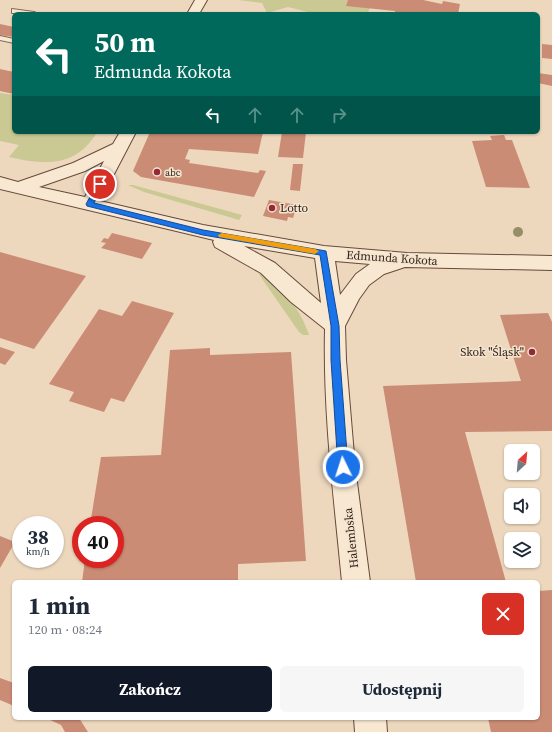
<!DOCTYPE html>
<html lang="pl">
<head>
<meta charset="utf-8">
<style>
	:root { --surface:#fff; --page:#f6f6f7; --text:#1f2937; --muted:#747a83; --accent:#111827 }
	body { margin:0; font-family:"Source Serif 4",serif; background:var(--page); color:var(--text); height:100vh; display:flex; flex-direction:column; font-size:15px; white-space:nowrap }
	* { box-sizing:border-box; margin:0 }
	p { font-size:13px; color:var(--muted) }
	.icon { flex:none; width:22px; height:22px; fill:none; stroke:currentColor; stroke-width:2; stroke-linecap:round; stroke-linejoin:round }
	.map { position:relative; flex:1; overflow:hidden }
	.sheet { position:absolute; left:12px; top:580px; width:528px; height:140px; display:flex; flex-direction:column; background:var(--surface); border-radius:6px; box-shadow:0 1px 3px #0004 }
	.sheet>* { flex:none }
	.guide { position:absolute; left:12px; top:12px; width:528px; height:122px; border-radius:6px; box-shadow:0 1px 3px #0004; background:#00695c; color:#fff; overflow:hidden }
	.needle { width:26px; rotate:26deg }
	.buttons { position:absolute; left:504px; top:444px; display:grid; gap:8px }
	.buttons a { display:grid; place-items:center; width:36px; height:36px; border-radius:6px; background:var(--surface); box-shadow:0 1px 3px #0004; font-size:20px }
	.speed { position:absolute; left:12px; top:516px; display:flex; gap:8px; font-size:20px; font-weight:700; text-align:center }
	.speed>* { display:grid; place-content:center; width:52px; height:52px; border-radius:50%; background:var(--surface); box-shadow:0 1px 3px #0004; line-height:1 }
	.speed small { font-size:10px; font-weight:400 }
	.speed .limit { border:6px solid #d22; background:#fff; color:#111 }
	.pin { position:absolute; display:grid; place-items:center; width:34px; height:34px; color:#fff; margin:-17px; border:2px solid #fff; border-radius:50%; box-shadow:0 1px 4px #0007 }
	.me { position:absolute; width:44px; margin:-22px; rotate:356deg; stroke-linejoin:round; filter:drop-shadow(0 0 3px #0008) }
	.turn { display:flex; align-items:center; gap:14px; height:84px; padding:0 16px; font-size:18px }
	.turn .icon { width:52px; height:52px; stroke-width:2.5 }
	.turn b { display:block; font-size:28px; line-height:34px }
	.lanes { display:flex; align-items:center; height:38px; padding:0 16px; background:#0003; justify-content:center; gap:20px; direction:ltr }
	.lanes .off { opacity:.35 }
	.round { display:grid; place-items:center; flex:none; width:42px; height:42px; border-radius:6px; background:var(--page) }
	.headline { display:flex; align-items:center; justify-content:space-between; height:68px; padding:0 16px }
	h1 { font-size:24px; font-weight:700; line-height:30px }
	.primary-button { display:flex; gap:8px; margin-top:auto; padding:8px 16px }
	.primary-button a { flex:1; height:46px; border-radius:6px; background:var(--accent); color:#fff; font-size:16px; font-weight:700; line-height:46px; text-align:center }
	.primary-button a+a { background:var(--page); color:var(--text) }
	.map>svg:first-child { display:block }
	.green { fill:#cac993 }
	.building { fill:#cb8c75 }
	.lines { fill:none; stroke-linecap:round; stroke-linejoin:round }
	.lane-casing { stroke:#856957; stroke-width:2 }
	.secondary-casing { stroke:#664a3b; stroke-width:2 }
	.lane { fill:#f8e7d1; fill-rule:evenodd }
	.secondary { fill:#f8e7d1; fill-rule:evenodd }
	.tree { fill:#948e69 }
	.route { fill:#1a73e8; stroke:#114b97 }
	.slow { fill:#f59e0b }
	.poi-dot { fill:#932839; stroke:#f4e4ce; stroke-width:1.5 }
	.labels { text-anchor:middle; stroke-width:3; stroke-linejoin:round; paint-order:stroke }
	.far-poi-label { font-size:10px; fill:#34241c; stroke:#f4e4ce; text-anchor:start }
	.poi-label { font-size:12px; fill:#34241c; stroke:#f4e4ce; text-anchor:start }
	.street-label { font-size:12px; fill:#34241c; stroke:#f4e4ce }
</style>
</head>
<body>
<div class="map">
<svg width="552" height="732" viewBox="0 0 552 732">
	<rect width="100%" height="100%" fill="#edd8be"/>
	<path class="green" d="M 239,0 L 348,0 L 370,8 L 367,14 L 315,14 L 288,7 L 267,13 L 262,3 Z
		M 0,93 L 14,95 L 14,132 L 97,132 C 76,168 44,165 9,157 L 19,145 L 0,141 Z
		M 128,185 L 133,185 L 242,215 L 239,220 L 144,192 Z
		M 258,273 C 281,283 302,312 309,335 L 303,335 L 299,332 Z"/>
	<path class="building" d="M 348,0 L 423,0 L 442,4 L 443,1 L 460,4 L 458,14 L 403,14 L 395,12 L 395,11 L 346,6 Z
		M 0,24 L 14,27 L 14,37 L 0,35 Z
		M 542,44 L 552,45 L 552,59 L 542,58 Z
		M 0,69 L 14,72 L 14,94 L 0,91 Z
		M 538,73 L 552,75 L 552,86 L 538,83 Z
		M 150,132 L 263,132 L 258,154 L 189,149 L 185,159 L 190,160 L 189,163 L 258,173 L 260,170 L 266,171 L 254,197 L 141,177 L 133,171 Z
		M 282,132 L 306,132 L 303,158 L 278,157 Z
		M 504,135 L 506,140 L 512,140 L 530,188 L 486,187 L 472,141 L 492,140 L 490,136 Z
		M 293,164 L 303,164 L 300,191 L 290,190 Z
		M 269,200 L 297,205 L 293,218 L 288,217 L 287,221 L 263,216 Z
		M 112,233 L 152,243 L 142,259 L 101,248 L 106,243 L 101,242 L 104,238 L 108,239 Z
		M 0,252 L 86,276 L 34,349 L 0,338 Z
		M 132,301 L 174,313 L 124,402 L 111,398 L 104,412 L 69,401 L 74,392 L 49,384 L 99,309 L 122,316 Z
		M 548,313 L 552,322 L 552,431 L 465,432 L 506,582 L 416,582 L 383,386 L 521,381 L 500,315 Z
		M 0,347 L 15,352 L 5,365 L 0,363 Z
		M 210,348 L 210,355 L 291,352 L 306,561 L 238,564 L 238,582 L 82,582 L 85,559 L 115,559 L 115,525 L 90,525 L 101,457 L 161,455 L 170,350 Z
		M 0,536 L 15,542 L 0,568 Z
		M 552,590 L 552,732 L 491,732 L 488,718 L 538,718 L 538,591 Z
		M 0,678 L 14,683 L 14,706 L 0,700 Z
		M 46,718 L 79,718 L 88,732 L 65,732 L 61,725 Z"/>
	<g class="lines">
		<defs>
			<path id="lane" d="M 12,9 L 34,12 L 38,14 L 15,13 L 12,13 Z
				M 0,36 L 14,39 L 14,43 L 0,40 Z"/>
			<path id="secondary" d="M 195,0 L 207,0 L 199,14 L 187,14 Z
				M 120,132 L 136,132 L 100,201 L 203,225 L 324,246 L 407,253 L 552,256 L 552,270 L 405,267 L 384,274 L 369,285 L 359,299 L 345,326 L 346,360 L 355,467 L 370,582 L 342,582 C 334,498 323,414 325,329 L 291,302 L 261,273 L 215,247 L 213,242 L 214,240 L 0,189 L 0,177 L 18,182 L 73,163 L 113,144 ZM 104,161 L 85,197 L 39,187 L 85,171 ZM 244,246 L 315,258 L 321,303 L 275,263 ZM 335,261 L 370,264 L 356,274 L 340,295 Z
				M 354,718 L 386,718 L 387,732 L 355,732 Z"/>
		</defs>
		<use href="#lane" class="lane-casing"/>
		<use href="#secondary" class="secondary-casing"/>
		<use href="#lane" class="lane"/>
		<use href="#secondary" class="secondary"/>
	</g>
	<circle class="tree" cx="518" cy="232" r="5"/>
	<path class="route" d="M 100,182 L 104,184 L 94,203 L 203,230 L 326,251 L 339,326 L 340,360 L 348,467 L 346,470 L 343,472 L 339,470 L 338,467 L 331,360 L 331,326 L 320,255 L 203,235 L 87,206 L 86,204 L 98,183 Z"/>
	<path class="slow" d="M 222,233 L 315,249 L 319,251 L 315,254 L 219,237 L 218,235 Z"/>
	<g class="poi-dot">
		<circle cx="157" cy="172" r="4"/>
		<circle cx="272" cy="208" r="4"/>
		<circle cx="532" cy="352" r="4"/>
	</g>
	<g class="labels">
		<g class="far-poi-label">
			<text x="165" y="176">abc</text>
		</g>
		<g class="poi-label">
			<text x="280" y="212">Lotto</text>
			<text x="524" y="356" text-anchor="end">Skok "Śląsk"</text>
		</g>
		<g class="street-label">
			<text transform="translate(392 258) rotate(4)" y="4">Edmunda Kokota</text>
			<text transform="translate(351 538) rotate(-96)" y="4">Halembska</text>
		</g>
	</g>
</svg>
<div class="buttons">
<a><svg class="needle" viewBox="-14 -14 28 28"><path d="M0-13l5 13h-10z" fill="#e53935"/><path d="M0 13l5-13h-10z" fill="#747a83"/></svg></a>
<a><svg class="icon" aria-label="sound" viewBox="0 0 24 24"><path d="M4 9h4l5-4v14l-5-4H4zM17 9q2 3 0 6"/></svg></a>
<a><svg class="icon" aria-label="layers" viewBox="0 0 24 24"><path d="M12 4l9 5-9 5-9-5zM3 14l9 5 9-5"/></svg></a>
</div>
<div class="speed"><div>38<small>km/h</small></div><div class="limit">40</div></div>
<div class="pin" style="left:100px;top:184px;background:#d93025"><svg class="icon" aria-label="arrive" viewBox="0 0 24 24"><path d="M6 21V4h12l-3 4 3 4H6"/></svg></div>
<svg class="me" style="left:343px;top:467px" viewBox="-20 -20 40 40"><circle r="17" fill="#1a73e8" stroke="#fff" stroke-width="3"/><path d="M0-11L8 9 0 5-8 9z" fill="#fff"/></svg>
<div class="guide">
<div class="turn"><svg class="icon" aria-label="left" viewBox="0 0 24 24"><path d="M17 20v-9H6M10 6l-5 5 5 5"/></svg><div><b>50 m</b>Edmunda Kokota</div></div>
<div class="lanes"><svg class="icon" aria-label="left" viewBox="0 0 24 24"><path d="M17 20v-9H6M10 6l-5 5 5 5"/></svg><svg class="icon off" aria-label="ahead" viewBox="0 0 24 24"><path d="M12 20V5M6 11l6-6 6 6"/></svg><svg class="icon off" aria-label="ahead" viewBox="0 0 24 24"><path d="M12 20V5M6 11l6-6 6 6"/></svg><svg class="icon off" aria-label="right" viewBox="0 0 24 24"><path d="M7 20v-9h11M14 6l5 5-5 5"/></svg></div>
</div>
<section class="sheet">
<div class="headline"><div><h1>1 min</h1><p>120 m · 08:24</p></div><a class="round" style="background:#d93025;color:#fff"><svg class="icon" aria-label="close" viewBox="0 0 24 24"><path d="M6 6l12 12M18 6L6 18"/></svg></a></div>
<div class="primary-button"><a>Zakończ</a><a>Udostępnij</a></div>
</section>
</div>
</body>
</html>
